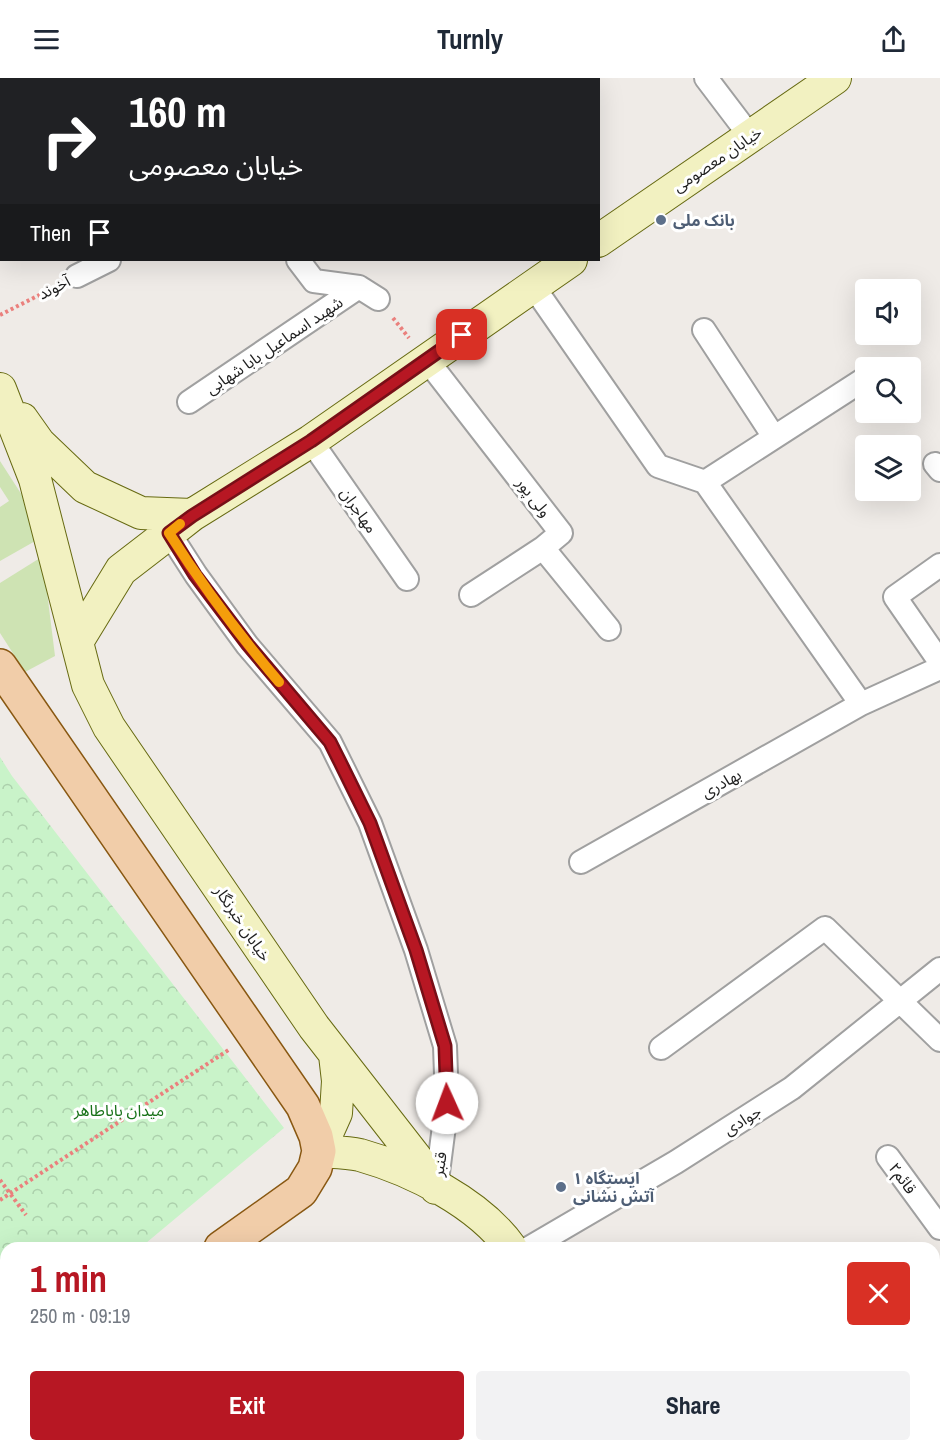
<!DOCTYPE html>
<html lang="en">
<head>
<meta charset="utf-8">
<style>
	:root { --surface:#fff; --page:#f2f2f3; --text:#1f2937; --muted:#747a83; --accent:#b71723 }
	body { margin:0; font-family:"Archivo Narrow","Noto Sans Arabic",sans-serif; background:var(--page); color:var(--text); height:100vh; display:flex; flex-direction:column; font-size:22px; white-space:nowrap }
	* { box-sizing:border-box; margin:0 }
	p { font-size:20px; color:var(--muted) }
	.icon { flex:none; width:33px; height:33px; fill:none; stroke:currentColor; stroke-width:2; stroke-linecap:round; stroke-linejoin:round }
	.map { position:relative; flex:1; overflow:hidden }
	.panel { position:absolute; left:0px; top:1164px; width:940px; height:210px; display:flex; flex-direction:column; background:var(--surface); border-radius:18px 18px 0 0; box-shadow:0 6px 24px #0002 }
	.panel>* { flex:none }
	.guide { position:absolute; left:0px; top:0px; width:600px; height:183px; box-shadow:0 6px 24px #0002; background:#202124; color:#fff; overflow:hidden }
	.tools { position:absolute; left:855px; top:201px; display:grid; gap:12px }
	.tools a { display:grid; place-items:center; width:66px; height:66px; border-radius:6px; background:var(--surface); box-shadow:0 6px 24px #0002; font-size:30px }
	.pin { position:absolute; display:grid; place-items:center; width:51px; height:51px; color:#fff; margin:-26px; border-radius:12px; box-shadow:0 3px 9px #0006 }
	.me { position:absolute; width:66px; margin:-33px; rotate:358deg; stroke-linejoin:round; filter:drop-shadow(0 0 4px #0008) }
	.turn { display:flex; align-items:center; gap:21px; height:126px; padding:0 30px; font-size:27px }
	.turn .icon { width:78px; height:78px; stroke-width:2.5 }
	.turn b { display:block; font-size:42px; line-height:51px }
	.then { display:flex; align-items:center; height:57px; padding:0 30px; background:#0003; gap:12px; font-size:22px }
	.round { display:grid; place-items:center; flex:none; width:63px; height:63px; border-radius:6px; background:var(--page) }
	.overview { display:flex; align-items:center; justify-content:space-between; height:102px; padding:0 30px }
	h1 { font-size:36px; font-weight:700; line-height:45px; color:var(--accent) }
	.cta { display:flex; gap:12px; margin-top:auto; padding:12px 30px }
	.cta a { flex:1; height:69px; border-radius:6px; background:var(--accent); color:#fff; font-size:24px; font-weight:700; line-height:69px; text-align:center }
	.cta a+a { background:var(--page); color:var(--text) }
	header { display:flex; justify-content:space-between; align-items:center; height:78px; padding:0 30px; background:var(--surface); font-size:27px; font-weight:700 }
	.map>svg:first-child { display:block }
	.grass { fill:#cee3b3 }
	.park { fill:url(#park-crowns) }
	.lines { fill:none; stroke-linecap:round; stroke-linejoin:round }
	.minor-casing { stroke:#a0a0a0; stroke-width:26 }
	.tertiary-casing { stroke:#a0a0a0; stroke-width:30 }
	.secondary-casing { stroke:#676a12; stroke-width:34 }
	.primary-casing { stroke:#895812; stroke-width:36 }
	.path { stroke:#ea807d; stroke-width:4; stroke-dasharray:3 3; stroke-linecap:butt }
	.minor { stroke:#fff; stroke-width:22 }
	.tertiary { stroke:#fff; stroke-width:27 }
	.secondary { stroke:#f2f1c1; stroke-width:32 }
	.primary { stroke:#f1cda9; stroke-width:33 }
	.route-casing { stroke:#770f17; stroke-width:15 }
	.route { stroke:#b71723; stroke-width:10 }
	.slow { stroke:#f59e0b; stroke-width:10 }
	.service-dot { fill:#5c6f8a; stroke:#fff; stroke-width:2 }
	.labels { text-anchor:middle; stroke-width:6; stroke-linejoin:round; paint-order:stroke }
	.street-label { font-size:16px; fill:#1f1f1f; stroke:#fff }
	.service-label { font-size:16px; font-weight:bold; fill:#4e5e75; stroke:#fff; text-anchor:start }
	.park-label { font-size:16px; fill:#197219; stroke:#fff }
</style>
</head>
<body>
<header><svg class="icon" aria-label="menu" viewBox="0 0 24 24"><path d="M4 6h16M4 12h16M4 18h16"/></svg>Turnly<svg class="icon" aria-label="share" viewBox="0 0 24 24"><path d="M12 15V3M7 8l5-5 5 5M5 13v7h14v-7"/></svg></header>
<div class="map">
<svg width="940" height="1374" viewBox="0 0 940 1374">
	<defs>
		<pattern id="park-crowns" width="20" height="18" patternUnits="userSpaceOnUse" patternTransform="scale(1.5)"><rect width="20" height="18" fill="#c9f3c9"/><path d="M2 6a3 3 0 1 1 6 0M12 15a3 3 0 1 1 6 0" fill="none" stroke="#acd0ac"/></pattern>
	</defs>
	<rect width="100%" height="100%" fill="#efebe7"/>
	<path class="grass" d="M 0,383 L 38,442 L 55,578 L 25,594 L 0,555 L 0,505 L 40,480 L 37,462 L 0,483 L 0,429 L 9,423 L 0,409 Z"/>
	<path class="park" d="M 0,679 L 12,698 L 284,1050 L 140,1170 L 6,1170 L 6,1241 L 0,1242 Z"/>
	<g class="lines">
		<defs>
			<path id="minor" d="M 296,0 L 297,2
				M 706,0 L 750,58
				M 368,2 L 369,0
				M 298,182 L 314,203 L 359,209 L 378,221
				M 77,198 L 109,182
				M 533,208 L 658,388 L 705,404
				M 704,252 L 774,359
				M 427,282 L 561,455 L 543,470 L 609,551
				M 189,324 L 359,209
				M 311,363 L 407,501
				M 935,386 L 940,392
				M 705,404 L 861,626
				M 705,404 L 866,300
				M 169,455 L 196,497 L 247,567 L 330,664 L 370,745 L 416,872 L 445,968 L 447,1025 L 436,1110
				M 940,487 L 895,519 L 940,584
				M 471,517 L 543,470
				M 581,784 L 861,626 L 940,590
				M 661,970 L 825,850 L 940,962
				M 888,1079 L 940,1150
				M 529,1170 L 676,1084 L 792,1010 L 940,891
				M 934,1352 L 940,1360
				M 780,1368 L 785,1374"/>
			<path id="tertiary" d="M 934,1229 L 940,1224
				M 727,1374 L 736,1368"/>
			<path id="secondary" d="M 598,163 L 835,0
				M 0,311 L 35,401 L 88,607 L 109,649 L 314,949 L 423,1089 L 436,1110
				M 22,341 L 39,365 L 85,409 L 141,435 L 192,437
				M 77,564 L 121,492 L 169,455 L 192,437 L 311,363 L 571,182
				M 335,977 L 338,1003 L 336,1035 L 319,1073 C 332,1074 347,1074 360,1077 C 413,1092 479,1125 511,1170
				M 636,1368 L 640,1374"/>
			<path id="primary" d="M 0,588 L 303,1028 L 316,1058 L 319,1073 L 315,1090 L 301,1113 L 221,1170
				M 0,1325 L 6,1321"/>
		</defs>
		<use href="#minor" class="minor-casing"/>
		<use href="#tertiary" class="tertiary-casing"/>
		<use href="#secondary" class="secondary-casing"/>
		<use href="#primary" class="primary-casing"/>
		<path class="path" d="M 490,0 L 491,2
			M 0,237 L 57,208
			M 393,240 L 409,260
			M 0,1102 L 26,1137
			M 0,1122 L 230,971
			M 18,1368 L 22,1374
			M 246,1368 L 250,1374"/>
		<use href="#minor" class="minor"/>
		<use href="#tertiary" class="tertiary"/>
		<use href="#secondary" class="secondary"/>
		<use href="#primary" class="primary"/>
	</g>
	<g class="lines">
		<defs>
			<path id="route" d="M 447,1025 L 445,968 L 416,872 L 370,745 L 340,684 L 330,664 L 248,567 L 195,497 L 169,455 L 192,438 L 311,363 L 462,257"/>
		</defs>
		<use href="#route" class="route-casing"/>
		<use href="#route" class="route"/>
		<path class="slow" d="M 180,446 L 169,455 C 202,507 239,557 279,604"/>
	</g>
	<g class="service-dot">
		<circle cx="661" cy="142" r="6"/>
		<circle cx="561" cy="1109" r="6"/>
	</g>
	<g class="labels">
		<g class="street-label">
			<text transform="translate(717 81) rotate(-34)" y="6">خیابان معصومی</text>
			<text transform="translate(54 209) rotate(-27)" y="6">آخوند</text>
			<text transform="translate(274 267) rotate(-34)" y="6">شهید اسماعیل بابا شهابی</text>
			<text transform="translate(534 419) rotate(52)" y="6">ولی پور</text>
			<text transform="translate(359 432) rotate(55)" y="6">مهاجران</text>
			<text transform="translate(721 705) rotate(-29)" y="6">بهادری</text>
			<text transform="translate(243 845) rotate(56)" y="6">خیابان خبرنگار</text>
			<text transform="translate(742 1042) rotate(-32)" y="6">جوادی</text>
			<text transform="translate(439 1086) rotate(-82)" y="6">قنبر</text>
			<text transform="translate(903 1100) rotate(54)" y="6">قائم۲</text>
		</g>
		<g class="service-label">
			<text x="673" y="148">بانک ملی</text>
			<text x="573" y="1106">ایستگاه ۱<tspan x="573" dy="18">آتش نشانی</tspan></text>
		</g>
		<g class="park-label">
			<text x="119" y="1038">میدان باباطاهر</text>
		</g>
	</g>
</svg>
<div class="tools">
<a><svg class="icon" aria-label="sound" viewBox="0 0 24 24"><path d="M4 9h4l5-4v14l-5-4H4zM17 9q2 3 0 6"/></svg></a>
<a><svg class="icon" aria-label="search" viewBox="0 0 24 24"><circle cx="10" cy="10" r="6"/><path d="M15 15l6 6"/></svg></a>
<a><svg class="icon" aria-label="layers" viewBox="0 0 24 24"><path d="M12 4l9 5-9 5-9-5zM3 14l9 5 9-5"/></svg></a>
</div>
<div class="pin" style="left:462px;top:257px;background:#d93025"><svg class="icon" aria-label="arrive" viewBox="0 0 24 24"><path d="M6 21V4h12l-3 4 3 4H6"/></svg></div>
<svg class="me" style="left:447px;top:1025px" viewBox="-20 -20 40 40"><circle r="19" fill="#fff"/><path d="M0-13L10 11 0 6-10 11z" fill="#b71723"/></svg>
<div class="guide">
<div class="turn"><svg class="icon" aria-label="right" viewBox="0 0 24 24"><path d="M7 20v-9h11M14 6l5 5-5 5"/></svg><div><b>160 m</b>خیابان معصومی</div></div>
<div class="then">Then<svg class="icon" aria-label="arrive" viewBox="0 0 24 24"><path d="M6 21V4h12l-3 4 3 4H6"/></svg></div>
</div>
<section class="panel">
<div class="overview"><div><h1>1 min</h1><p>250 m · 09:19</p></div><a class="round" style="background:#d93025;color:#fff"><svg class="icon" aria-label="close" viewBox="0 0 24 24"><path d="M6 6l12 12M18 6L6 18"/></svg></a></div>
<div class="cta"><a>Exit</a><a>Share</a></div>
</section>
</div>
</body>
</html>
